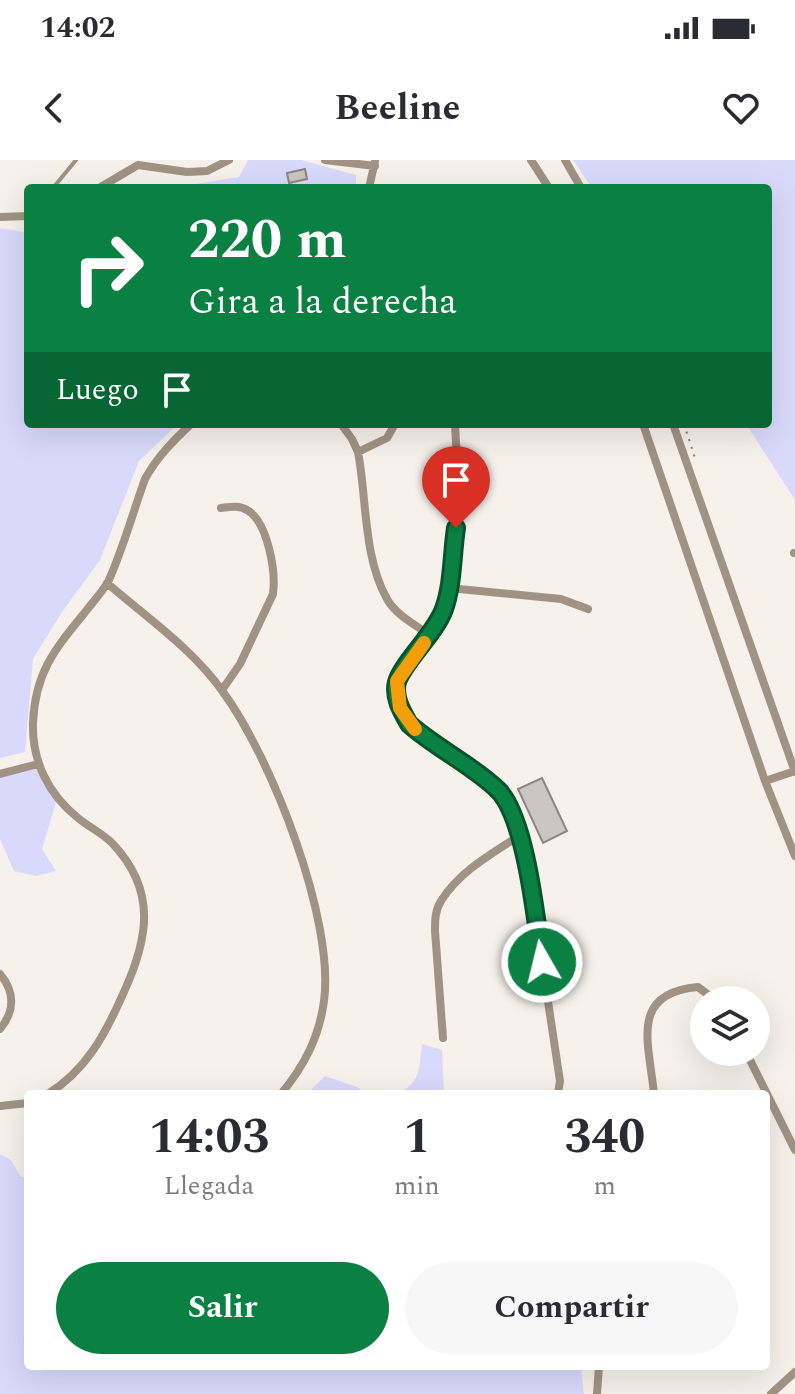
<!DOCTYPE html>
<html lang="es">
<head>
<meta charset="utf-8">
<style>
	:root { --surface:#fff; --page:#f7f7f7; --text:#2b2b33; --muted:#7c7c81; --accent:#0b8043 }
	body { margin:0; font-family:Spectral,serif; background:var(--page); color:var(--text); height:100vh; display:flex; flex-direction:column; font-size:30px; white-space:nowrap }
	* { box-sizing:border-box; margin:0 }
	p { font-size:26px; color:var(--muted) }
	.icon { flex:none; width:44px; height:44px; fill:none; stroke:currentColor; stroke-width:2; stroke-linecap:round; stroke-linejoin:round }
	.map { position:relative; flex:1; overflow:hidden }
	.side { position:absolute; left:24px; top:930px; width:746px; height:280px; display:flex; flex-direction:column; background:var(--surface); border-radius:8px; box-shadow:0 8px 32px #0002 }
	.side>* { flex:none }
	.top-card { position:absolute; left:24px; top:24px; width:748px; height:244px; border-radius:8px; box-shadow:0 8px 32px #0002; background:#0b8043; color:#fff; overflow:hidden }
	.fabs { position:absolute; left:690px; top:826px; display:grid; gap:16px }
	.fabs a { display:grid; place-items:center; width:80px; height:80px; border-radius:50%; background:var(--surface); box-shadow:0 8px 32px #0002; font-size:40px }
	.pin { position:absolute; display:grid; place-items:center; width:68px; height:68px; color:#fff; margin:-82px -34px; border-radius:50% 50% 50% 0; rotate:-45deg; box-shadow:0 0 8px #0007 }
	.pin .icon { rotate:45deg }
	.me { position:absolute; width:88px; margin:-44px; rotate:352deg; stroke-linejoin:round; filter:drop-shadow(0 0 6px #0008) }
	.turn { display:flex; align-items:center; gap:28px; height:168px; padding:0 32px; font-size:36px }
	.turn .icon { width:104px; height:104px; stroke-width:2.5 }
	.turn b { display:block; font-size:56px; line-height:68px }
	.then { display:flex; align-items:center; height:76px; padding:0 32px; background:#0003; gap:16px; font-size:30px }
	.eta { display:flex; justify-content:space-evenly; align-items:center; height:136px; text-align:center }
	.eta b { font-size:48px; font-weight:700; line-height:56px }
	.cta { display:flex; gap:16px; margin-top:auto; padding:16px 32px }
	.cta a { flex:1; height:92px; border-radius:48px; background:var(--accent); color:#fff; font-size:32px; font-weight:700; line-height:92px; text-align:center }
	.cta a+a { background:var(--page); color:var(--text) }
	.status { display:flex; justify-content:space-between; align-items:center; height:56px; padding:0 40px; background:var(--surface); direction:ltr }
	.status svg { height:22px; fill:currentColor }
	header { display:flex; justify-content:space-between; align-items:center; height:104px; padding:0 32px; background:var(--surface); font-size:36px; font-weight:700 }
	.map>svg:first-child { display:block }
	.green { fill:#d9d9fc }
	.building { fill:#cbc6c1; stroke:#8b8782; stroke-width:2 }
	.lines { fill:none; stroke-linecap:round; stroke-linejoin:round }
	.path { stroke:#817e7a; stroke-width:2; stroke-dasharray:2 6; stroke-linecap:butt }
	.lane { stroke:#a09384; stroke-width:4 }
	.street { stroke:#a09384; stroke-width:8 }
	.route-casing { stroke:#07532c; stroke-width:20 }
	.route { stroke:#0b8043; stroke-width:14 }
	.slow { stroke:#f59e0b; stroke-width:14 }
</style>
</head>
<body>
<div class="status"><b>14:02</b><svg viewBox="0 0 49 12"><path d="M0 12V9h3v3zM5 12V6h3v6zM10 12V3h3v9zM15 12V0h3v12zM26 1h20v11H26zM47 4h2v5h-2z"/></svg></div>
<header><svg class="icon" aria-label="back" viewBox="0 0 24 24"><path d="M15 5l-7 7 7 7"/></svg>Beeline<svg class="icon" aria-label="heart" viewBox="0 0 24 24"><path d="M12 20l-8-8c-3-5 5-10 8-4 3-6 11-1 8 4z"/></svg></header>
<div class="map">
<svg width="795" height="1234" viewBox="0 0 795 1234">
	<rect width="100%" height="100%" fill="#f6f1eb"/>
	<path class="green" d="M 248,0 L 301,0 L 356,15 L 356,28 L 172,28 L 239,17 Z
		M 573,0 L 795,0 L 795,340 L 746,264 L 768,264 L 768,28 L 592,28 Z
		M 0,68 L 28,73 L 28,264 L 178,264 L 139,301 L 100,400 L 62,452 L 33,499 L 25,592 L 0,598 Z
		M 40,606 L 57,639 L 42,689 L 56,711 L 36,716 L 14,711 L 0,679 L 0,617 Z
		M 422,884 L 442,890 L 444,934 L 395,934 C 421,925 419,909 422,884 Z
		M 325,916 L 357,927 L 368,934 L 307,934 Z
		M 0,994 L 11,1000 L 21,1017 L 28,1017 L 28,1206 L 551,1207 L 581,1209 L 584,1234 L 0,1234 Z"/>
	<path class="building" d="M 305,9 L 307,19 L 289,23 L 287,13 Z
		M 542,618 L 567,671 L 543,683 L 518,629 Z"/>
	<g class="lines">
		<path class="path" d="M 684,264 L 696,301"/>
		<path class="lane" d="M 53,28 L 76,0"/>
		<path class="street" d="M 325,0 L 375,6
			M 531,0 L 549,28
			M 565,0 L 581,28
			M 99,28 L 138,5 L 187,12 L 207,11 L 229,0
			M 369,28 L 375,1
			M 0,57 L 28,56
			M 341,264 L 352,279 L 358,292 C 367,339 363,396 387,439 C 396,455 415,465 430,475
			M 455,264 L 459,338 L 449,428 L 444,449 L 430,475 L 397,521 L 400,548 L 409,564 L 499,631 L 512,653 L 519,676 L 533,742 L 560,921 L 558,934
			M 643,264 L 765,621 L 795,696
			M 673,264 L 795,612
			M 358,292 L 387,278 L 395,264
			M 221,348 C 230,347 239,345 247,350 C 268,362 276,412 273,434 L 240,504 L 222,530
			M 794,393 L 795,393
			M 107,423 C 146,457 193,489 223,532 C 271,597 335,760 324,841 C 319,878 304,906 281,934
			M 449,428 L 561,439 L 588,449
			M 0,614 L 38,604
			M 765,621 L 795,611
			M 0,814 C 15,832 15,851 0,869
			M 443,878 L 435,771 C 435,761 435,750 441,741 C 459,712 491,694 519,676
			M 746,892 L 795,990
			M 48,934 C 86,910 105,875 123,834 C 148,780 158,731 112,683 C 102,673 89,667 78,658 C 48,634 32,601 33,563 C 35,512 55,489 86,451 C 93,442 102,432 108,422 C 123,389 133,352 145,319 C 157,297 173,281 191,264
			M 654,934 C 649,883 629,833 698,827 L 715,840
			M 0,946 L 28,943
			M 597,1234 L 599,1206
			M 771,1234 L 795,1212"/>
	</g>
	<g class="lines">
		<defs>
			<path id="route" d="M 456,368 C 452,394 453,424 444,449 C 435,474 403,502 397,522 C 393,537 402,552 409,564 C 436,588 472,605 498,630 C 526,658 536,761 542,802"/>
		</defs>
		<use href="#route" class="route-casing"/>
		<use href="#route" class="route"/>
		<path class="slow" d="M 415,569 L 400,548 L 397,521 L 424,483"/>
	</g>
</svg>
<div class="fabs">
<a><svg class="icon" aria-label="layers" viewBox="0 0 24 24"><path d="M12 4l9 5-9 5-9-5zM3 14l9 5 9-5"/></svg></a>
</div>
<div class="pin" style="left:456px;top:368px;background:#d93025"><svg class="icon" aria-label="arrive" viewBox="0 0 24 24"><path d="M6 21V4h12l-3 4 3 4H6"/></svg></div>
<svg class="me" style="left:542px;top:802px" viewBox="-20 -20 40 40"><circle r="17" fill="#0b8043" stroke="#fff" stroke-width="3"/><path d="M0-11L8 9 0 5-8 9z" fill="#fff"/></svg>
<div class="top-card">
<div class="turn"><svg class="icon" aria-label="right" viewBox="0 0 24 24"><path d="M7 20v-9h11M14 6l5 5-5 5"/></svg><div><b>220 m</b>Gira a la derecha</div></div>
<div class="then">Luego<svg class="icon" aria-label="arrive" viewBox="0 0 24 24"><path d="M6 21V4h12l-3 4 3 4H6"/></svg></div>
</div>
<section class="side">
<div class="eta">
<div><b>14:03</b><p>Llegada</p></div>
<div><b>1</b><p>min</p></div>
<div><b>340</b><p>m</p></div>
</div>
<div class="cta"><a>Salir</a><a>Compartir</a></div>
</section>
</div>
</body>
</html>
